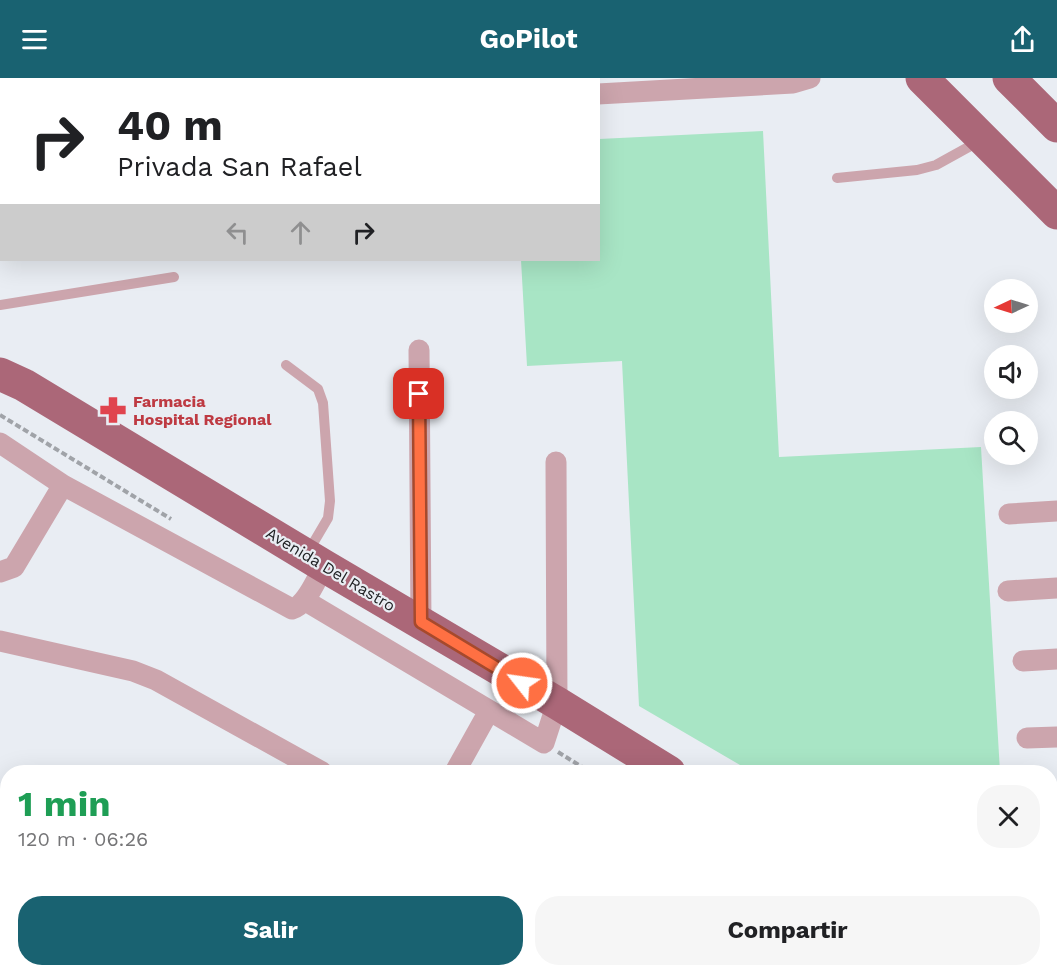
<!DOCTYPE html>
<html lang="es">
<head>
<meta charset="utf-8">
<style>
	:root { --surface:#fff; --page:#f6f6f6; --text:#202124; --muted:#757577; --accent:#196271 }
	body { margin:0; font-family:"Work Sans",sans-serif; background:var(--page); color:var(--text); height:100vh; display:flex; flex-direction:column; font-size:22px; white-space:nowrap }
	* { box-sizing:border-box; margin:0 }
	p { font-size:20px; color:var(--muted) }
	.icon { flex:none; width:33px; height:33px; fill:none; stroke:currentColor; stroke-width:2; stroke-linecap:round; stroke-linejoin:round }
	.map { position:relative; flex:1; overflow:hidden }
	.side { position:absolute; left:0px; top:687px; width:1058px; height:212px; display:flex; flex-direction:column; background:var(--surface); border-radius:24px 24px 0 0; box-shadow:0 6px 24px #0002 }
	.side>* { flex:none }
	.top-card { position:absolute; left:0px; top:0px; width:600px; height:183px; box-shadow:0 6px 24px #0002; background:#fff; color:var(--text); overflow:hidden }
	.needle { width:39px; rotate:266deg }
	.fabs { position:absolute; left:984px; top:201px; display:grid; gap:12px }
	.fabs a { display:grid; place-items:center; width:54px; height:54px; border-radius:50%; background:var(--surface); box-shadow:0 6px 24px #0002; font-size:30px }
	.pin { position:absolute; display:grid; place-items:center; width:51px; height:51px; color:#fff; margin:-26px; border-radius:12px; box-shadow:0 3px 9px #0006 }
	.me { position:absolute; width:66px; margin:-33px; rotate:300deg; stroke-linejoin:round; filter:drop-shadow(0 0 4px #0008) }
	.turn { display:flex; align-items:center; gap:21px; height:126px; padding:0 18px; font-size:27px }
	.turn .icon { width:78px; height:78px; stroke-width:2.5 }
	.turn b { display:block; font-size:42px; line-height:51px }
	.lanes { display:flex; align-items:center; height:57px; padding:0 18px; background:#0003; justify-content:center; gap:30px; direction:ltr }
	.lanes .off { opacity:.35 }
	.round { display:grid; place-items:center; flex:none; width:63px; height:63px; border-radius:24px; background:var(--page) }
	.head { display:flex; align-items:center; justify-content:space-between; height:102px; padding:0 18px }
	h1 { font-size:36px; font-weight:700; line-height:45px; color:#1e9e55 }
	.primary-button { display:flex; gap:12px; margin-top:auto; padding:12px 18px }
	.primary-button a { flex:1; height:69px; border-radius:24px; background:var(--accent); color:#fff; font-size:24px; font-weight:700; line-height:69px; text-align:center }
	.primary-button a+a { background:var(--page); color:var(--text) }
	header { display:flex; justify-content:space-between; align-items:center; height:78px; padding:0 18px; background:var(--accent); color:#fff; font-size:27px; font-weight:700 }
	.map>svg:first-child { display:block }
	.green { fill:#a8e5c5 }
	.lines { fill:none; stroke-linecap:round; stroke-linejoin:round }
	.path { stroke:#a0a3a8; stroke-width:4; stroke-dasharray:6 3; stroke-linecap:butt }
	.lane { stroke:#cca5ad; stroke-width:10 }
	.street { stroke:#cca5ad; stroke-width:21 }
	.primary { stroke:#ab6778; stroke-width:33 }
	.route-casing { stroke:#a6492c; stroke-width:15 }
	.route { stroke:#ff7043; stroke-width:10 }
	.labels { text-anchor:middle; stroke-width:4.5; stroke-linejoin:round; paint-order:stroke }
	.health-label { font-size:16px; font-weight:bold; fill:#be3a42; stroke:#e9edf3; text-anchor:start }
	.street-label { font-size:16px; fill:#202224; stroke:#e9edf3 }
</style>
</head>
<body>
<header><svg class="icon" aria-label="menu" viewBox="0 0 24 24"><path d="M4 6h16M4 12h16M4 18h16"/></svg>GoPilot<svg class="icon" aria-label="share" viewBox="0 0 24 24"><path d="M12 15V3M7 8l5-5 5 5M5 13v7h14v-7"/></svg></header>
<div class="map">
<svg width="1057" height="898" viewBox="0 0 1057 898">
	<rect width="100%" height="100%" fill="#e9edf3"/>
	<path class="green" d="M 763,53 L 779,379 L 981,369 L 1000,694 L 752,694 L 639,628 L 622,283 L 527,288 L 521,182 L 598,182 L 599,61 Z"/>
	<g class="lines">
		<path class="path" d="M 0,337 L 171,441
			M 558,674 L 590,694
			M 895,891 L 906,898"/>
		<path class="lane" d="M 0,82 L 2,83
			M 837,100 L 917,92 L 936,87 L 974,66 L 978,62
			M 0,227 L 174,199
			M 286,287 L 318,311 L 323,325 L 330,423 L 328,440 L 308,474"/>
		<path class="street" d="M 598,16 L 793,5 L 810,0
			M 419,272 L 421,544
			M 0,365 L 63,407 L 292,531 C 307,527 316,501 324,488
			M 1009,436 L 1057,433
			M 0,494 L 14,489 L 63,407
			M 1008,513 L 1057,510
			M 304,522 L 544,665 L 557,625 L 556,384
			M 0,563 L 133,593 L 156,602 L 322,694
			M 1023,583 L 1057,581
			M 1027,660 L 1057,659
			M 455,694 L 489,633
			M 1050,788 L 1057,794
			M 1050,813 L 1057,806
			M 1050,836 L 1057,842
			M 956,898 L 962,891"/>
		<path class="primary" d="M 922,0 L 1057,135
			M 1009,0 L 1057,48
			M 0,296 L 24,307 L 324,488 L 557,625 L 669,694
			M 1010,891 L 1021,898"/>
	</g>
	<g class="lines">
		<defs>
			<path id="route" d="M 419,316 L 421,544 L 522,605"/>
		</defs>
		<use href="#route" class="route-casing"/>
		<use href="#route" class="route"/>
	</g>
	<defs>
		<symbol id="pharmacy-bare" viewBox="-9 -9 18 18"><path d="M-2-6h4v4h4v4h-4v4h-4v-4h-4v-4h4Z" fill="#e0444e" stroke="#e9edf3" stroke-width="2.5" paint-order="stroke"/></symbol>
	</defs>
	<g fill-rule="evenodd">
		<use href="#pharmacy-bare" x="94" y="313" width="38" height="38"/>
	</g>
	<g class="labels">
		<g class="health-label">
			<text x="133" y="329">Farmacia<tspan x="133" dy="18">Hospital Regional</tspan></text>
		</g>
		<g class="street-label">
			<text transform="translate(331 491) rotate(31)" y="6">Avenida Del Rastro</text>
		</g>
	</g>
</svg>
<div class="fabs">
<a><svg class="needle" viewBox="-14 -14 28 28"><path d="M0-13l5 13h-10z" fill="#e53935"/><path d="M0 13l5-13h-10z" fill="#757577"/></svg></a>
<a><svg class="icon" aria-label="sound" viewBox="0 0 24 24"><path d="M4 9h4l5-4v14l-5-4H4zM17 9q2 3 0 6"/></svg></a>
<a><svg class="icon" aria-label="search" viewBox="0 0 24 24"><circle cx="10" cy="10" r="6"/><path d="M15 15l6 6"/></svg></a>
</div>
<div class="pin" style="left:419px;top:316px;background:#d93025"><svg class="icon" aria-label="arrive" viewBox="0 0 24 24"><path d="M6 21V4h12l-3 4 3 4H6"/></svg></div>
<svg class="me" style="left:522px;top:605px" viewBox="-20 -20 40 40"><circle r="17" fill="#ff7043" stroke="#fff" stroke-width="3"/><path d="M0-11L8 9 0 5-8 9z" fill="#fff"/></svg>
<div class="top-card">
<div class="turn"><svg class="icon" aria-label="right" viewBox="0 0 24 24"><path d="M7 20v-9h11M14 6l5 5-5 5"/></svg><div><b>40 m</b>Privada San Rafael</div></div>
<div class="lanes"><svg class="icon off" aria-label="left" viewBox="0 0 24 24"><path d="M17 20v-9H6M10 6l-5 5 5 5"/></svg><svg class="icon off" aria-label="ahead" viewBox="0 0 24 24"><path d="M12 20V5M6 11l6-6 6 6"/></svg><svg class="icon" aria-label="right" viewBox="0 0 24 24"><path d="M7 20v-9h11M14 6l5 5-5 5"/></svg></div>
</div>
<section class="side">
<div class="head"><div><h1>1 min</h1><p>120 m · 06:26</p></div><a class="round"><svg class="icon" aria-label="close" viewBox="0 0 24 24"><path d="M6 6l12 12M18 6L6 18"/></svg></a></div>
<div class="primary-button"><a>Salir</a><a>Compartir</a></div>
</section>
</div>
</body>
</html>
